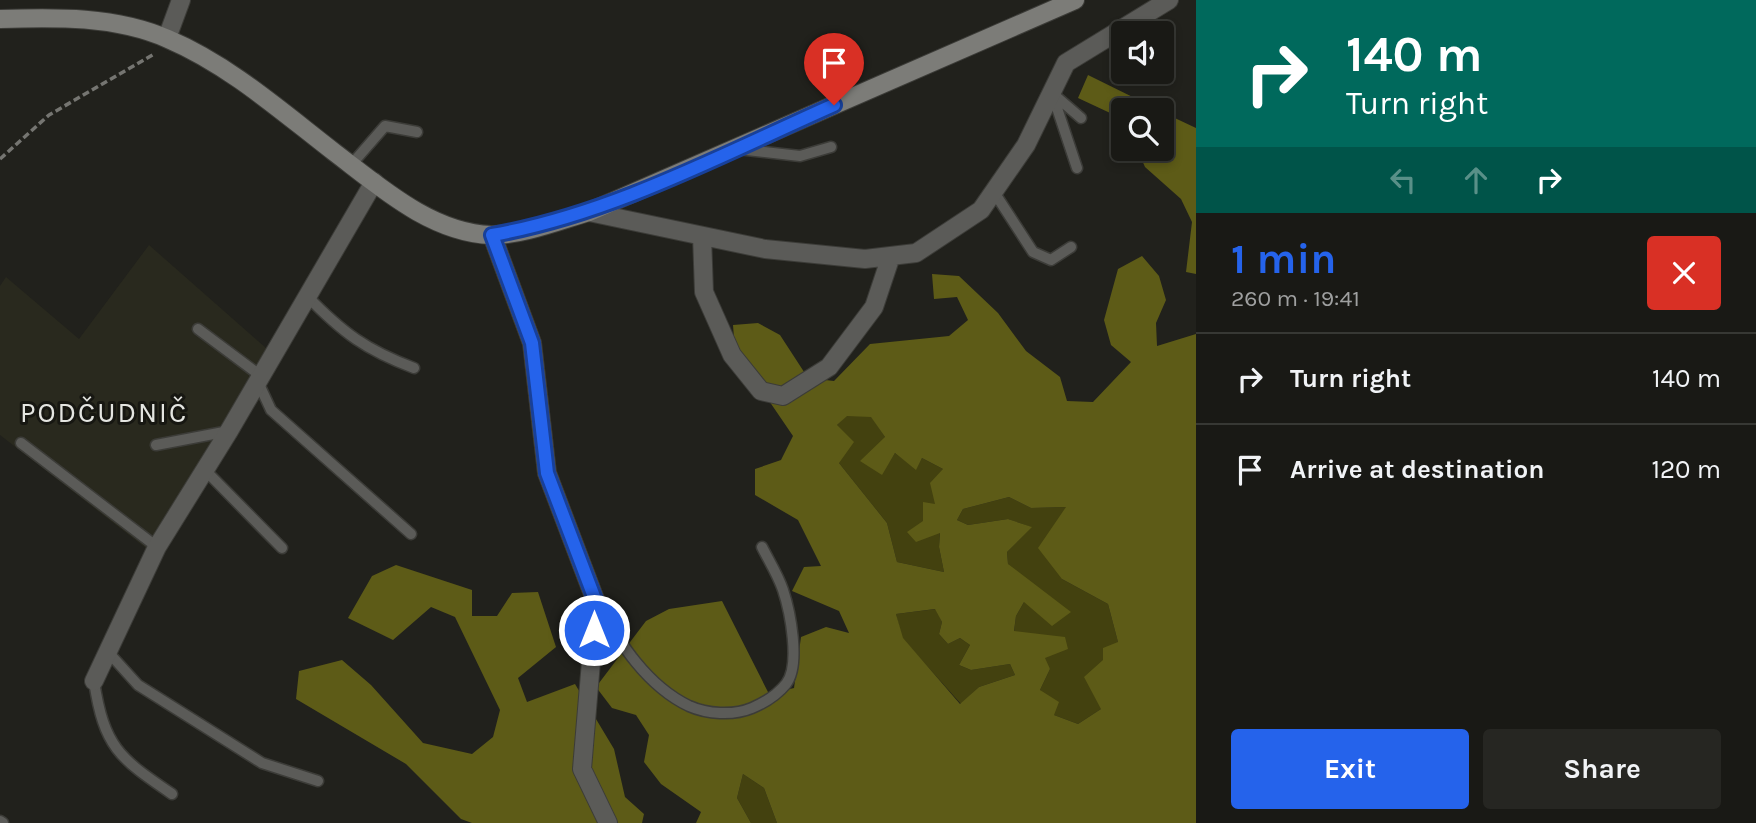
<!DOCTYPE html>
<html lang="en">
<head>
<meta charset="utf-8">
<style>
	:root { --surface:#191915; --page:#262622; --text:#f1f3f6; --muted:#9fa0a0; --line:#373834; --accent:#2563eb }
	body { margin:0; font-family:Karla,sans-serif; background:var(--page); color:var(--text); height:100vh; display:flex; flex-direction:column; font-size:26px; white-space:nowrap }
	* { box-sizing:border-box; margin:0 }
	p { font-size:23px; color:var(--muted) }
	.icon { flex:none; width:38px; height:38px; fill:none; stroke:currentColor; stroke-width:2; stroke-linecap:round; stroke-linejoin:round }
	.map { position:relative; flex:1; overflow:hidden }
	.panel { display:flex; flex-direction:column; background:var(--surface); width:560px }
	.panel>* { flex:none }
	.top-card { background:#00695c; color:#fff; overflow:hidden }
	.controls { position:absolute; left:1111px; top:21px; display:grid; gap:14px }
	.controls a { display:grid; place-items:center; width:63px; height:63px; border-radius:7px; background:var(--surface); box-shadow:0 4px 10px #0003,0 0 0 2px var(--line); font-size:35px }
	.pin { position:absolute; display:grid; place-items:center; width:60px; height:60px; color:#fff; margin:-72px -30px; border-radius:50% 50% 50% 0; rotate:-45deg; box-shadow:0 0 7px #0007 }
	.pin .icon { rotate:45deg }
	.me { position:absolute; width:77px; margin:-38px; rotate:0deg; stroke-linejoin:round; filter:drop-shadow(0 0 5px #0008) }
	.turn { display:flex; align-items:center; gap:24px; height:147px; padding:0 35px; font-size:32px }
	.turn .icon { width:91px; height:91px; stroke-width:2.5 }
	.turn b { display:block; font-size:49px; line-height:60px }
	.lanes { display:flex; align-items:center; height:66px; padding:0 35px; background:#0003; justify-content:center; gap:35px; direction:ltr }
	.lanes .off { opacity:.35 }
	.round { display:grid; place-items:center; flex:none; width:74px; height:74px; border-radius:7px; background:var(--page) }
	.overview { display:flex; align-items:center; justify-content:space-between; height:119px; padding:0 35px }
	h1 { font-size:42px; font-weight:700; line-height:52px; color:var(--accent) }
	.action { display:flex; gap:14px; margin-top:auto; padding:14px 35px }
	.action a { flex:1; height:80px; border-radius:7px; background:var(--accent); color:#fff; font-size:28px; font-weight:700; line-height:80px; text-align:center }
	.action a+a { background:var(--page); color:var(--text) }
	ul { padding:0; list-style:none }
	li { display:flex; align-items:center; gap:21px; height:91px; padding:0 35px; border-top:2px solid var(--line) }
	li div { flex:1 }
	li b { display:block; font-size:26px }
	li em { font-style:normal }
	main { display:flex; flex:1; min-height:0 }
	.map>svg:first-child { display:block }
	.built { fill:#29291e }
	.green { fill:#43410f }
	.forest { fill:#5d5b17; fill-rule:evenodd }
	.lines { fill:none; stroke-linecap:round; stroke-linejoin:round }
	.lane-casing { stroke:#3c3c38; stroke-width:13 }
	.street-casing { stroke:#3c3c38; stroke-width:20 }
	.secondary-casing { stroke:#3c3c38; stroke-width:20 }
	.path { stroke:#757571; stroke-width:3.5; stroke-dasharray:7 3.5; stroke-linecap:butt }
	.lane { stroke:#5b5b58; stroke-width:10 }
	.street { stroke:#5b5b58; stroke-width:18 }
	.secondary { stroke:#7c7c78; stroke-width:18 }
	.route-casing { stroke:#184099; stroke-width:18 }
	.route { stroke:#2563eb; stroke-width:12 }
	.labels { text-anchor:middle; stroke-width:6; stroke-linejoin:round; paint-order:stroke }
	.quarter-label { font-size:28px; letter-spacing:2px; fill:#e4e5e1; stroke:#171712 }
</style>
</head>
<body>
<main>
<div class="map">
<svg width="1196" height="823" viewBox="0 0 1196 823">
	<rect width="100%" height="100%" fill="#21211c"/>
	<path class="built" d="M 149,245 L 266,348 L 243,392 L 147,549 L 0,435 L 0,286 L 6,277 L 79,339 Z"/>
	<path class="green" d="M 846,416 L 871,416 L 885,437 L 881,475 L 895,453 L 916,469 L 922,458 L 943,469 L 936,504 L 940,532 L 939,547 L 944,572 L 897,562 L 887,523 L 839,463 L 837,425 Z
		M 1009,497 L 1031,508 L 1066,507 L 1062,579 L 1108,604 L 1118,642 L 1101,709 L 1078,724 L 1054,715 L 1040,690 L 1050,669 L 1014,632 L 1016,616 L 1024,602 L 1008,564 L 1007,552 L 1031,527 L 1008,519 L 968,525 L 957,520 L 963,509 Z
		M 936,609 L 942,622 L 939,634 L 948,644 L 960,638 L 970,645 L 959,665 L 971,670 L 1010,664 L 1015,675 L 979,687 L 961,704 L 902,638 L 896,614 Z
		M 743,774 L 764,788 L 777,823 L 751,823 L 737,798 Z"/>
	<path class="forest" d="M 1088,75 L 1159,110 L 1124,110 L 1123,119 L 1078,98 Z
		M 1162,112 L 1196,128 L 1196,274 L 1186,272 L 1192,222 L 1181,199 L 1145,167 L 1137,149 L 1162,149 Z
		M 1142,256 L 1159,276 L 1166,300 L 1156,323 L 1157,346 L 1196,334 L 1196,823 L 777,823 L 764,788 L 743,774 L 737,798 L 751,823 L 696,823 L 701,812 L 661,784 L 644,762 L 649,735 L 636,715 L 612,708 L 596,687 L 646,621 L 669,609 L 722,601 L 769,694 L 794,688 L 801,637 L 826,627 L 849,633 L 839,611 L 792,591 L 804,567 L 821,566 L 798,520 L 755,495 L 755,469 L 781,460 L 793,436 L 735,351 L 733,325 L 758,323 L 780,335 L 808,378 L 834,381 L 870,344 L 949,336 L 968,320 L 957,297 L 934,299 L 932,274 L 959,276 L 998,313 L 1026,351 L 1060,377 L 1067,401 L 1093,402 L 1131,362 L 1111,345 L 1104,320 L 1118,269 ZM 847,416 L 871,417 L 885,437 L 860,461 L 882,475 L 895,453 L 916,470 L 922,458 L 943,469 L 930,483 L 935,504 L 923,502 L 923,521 L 907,532 L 916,542 L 940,533 L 939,547 L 944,572 L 897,562 L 887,523 L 839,463 L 854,442 L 837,425 ZM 1009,497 L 1031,508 L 1066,507 L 1038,548 L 1062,579 L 1108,604 L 1118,642 L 1103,648 L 1103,660 L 1084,677 L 1101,709 L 1078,724 L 1054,715 L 1059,702 L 1040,690 L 1050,669 L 1045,658 L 1068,649 L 1065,637 L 1014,631 L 1016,616 L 1024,602 L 1052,626 L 1071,612 L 1008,564 L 1007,552 L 1032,527 L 1008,519 L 968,525 L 957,520 L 963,509 ZM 935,609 L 942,622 L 939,634 L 948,644 L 960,638 L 970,645 L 959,665 L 971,670 L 1010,664 L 1015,675 L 979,687 L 960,704 L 903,638 L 896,614 Z
		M 396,565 L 472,590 L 472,616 L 497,616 L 512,593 L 538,592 L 556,647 L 518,678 L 527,702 L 575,684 L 614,749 L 625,797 L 644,814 L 642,823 L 472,823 L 461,819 L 406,764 L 296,699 L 299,671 L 342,660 L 371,685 L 423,743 L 472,754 L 493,737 L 500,710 L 455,617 L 431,607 L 393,640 L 348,618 L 372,576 Z"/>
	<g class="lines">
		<defs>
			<path id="lane" d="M 738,149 L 800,156 L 831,147
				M 351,165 L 385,126 L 417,132
				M 1077,168 L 1052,93 L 1081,118
				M 994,192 L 1033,252 L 1051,260 L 1071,247
				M 307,296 C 343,333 366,350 414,368
				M 198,329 L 261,376
				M 258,382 L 271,410 L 411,534
				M 21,443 L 157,547
				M 156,445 L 229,431
				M 205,470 L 282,548
				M 598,605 C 620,643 647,686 689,706 C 707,714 733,716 752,708 C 764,703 777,695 786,684 C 801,665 790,611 783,590 C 778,575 769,561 762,547
				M 109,653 L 138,685 L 262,763 L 318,781
				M 94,681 C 104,747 119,758 172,794
				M 0,821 L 3,823"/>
			<path id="street" d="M 167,38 L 181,0
				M 589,212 L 765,249 L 865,259 L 916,253 L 981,210 L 1026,145 L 1066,63 L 1169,0
				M 492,235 L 532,343 L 547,473 L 596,602 L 582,769 L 608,823
				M 702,236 L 704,292 L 732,355 L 761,391 L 783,396 L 829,367 L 874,307 L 891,256
				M 94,681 L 157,547 L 229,431 L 374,182"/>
			<path id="secondary" d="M 0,19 C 55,17 116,16 168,39 C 229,65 281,111 334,152 C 379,186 431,233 491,235 C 520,236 561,220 589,212 L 1075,0"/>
		</defs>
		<use href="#lane" class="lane-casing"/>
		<use href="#street" class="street-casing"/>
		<use href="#secondary" class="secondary-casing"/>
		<path class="path" d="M 0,159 L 49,115 L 154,54"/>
		<use href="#lane" class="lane"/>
		<use href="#street" class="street"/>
		<use href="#secondary" class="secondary"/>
	</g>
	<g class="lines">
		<defs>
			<path id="route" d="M 594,630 L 596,602 L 547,473 L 532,343 L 492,235 C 612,214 723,154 834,105"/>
		</defs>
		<use href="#route" class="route-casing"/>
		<use href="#route" class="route"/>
	</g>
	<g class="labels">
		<g class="quarter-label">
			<text x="104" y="422">PODČUDNIČ</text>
		</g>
	</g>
</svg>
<div class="controls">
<a><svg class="icon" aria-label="sound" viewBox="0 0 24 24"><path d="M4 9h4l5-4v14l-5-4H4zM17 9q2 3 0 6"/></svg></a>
<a><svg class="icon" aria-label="search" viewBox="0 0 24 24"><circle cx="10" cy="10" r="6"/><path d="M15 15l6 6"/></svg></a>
</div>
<div class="pin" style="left:834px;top:105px;background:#d93025"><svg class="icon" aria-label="arrive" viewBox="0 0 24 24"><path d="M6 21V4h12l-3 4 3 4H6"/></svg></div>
<svg class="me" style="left:594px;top:630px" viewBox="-20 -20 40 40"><circle r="17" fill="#2563eb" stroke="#fff" stroke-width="3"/><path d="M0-11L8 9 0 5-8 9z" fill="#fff"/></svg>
</div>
<section class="panel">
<div class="top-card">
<div class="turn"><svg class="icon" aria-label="right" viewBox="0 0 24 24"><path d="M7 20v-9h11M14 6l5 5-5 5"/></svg><div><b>140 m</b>Turn right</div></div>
<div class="lanes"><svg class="icon off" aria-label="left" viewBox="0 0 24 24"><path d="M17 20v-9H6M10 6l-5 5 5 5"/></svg><svg class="icon off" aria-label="ahead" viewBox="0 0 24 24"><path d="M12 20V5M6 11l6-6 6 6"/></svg><svg class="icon" aria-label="right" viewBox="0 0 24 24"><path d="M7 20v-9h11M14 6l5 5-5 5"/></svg></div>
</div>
<div class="overview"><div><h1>1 min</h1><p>260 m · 19:41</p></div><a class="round" style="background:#d93025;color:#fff"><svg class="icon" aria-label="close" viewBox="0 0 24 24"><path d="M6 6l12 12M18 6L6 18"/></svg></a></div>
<ul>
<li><svg class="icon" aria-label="right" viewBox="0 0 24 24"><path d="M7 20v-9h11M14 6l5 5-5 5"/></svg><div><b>Turn right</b></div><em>140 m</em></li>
<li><svg class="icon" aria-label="arrive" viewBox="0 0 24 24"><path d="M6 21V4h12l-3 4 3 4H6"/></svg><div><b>Arrive at destination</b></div><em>120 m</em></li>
</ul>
<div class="action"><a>Exit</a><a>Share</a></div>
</section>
</main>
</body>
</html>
